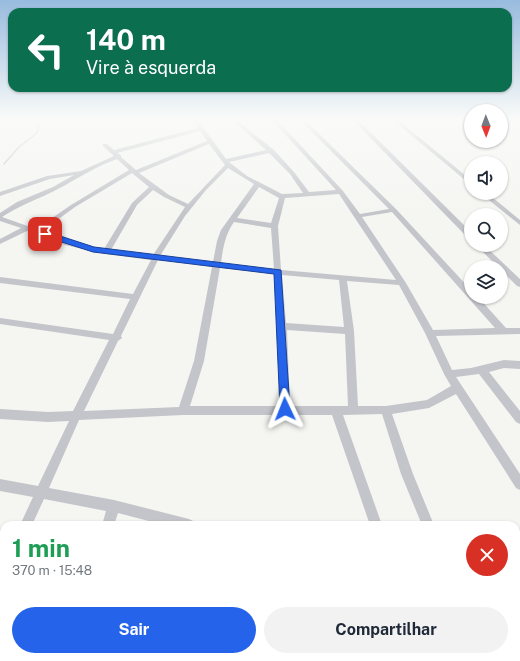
<!DOCTYPE html>
<html lang="pt">
<head>
<meta charset="utf-8">
<style>
	:root { --surface:#fff; --page:#f2f2f3; --text:#1f2937; --muted:#747a83; --accent:#2563eb }
	body { margin:0; font-family:"Public Sans",sans-serif; background:var(--page); color:var(--text); height:100vh; display:flex; flex-direction:column; font-size:15px; white-space:nowrap }
	* { box-sizing:border-box; margin:0 }
	p { font-size:13px; color:var(--muted) }
	.icon { flex:none; width:22px; height:22px; fill:none; stroke:currentColor; stroke-width:2; stroke-linecap:round; stroke-linejoin:round }
	.map { position:relative; flex:1; overflow:hidden }
	.side { position:absolute; left:0px; top:521px; width:520px; height:140px; display:flex; flex-direction:column; background:var(--surface); border-radius:12px 12px 0 0; box-shadow:0 1px 3px #0004 }
	.side>* { flex:none }
	.banner { position:absolute; left:8px; top:8px; width:504px; height:84px; border-radius:12px; box-shadow:0 1px 3px #0004; background:#0b6e4f; color:#fff; overflow:hidden }
	.needle { width:26px; rotate:179deg }
	.fabs { position:absolute; left:464px; top:104px; display:grid; gap:8px }
	.fabs a { display:grid; place-items:center; width:44px; height:44px; border-radius:50%; background:var(--surface); box-shadow:0 1px 3px #0004; font-size:20px }
	.pin { position:absolute; display:grid; place-items:center; width:34px; height:34px; color:#fff; margin:-17px; border-radius:8px; box-shadow:0 2px 6px #0006 }
	.me { position:absolute; width:44px; margin:-22px; rotate:358deg; stroke-linejoin:round; filter:drop-shadow(0 0 3px #0008) }
	.turn { display:flex; align-items:center; gap:14px; height:84px; padding:0 12px; font-size:18px }
	.turn .icon { width:52px; height:52px; stroke-width:2.5 }
	.turn b { display:block; font-size:28px; line-height:34px }
	.round { display:grid; place-items:center; flex:none; width:42px; height:42px; border-radius:21px; background:var(--page) }
	.head { display:flex; align-items:center; justify-content:space-between; height:68px; padding:0 12px }
	h1 { font-size:24px; font-weight:700; line-height:30px; color:#1e9e55 }
	.cta { display:flex; gap:8px; margin-top:auto; padding:8px 12px }
	.cta a { flex:1; height:46px; border-radius:24px; background:var(--accent); color:#fff; font-size:16px; font-weight:700; line-height:46px; text-align:center }
	.cta a+a { background:var(--page); color:var(--text) }
	.map>svg:first-child { display:block }
	.lines { fill:none; stroke-linecap:round; stroke-linejoin:round }
	.stream { stroke:#c1c6ce; stroke-width:1.5 }
	.minor { fill:#c4c5ca; fill-rule:evenodd }
	.route { fill:#2563eb; stroke:#184099 }
</style>
</head>
<body>
<div class="map">
<svg width="520" height="661" viewBox="0 0 520 661">
	<rect width="100%" height="100%" fill="#f5f6f2"/>
	<g class="lines">
		<path class="stream" d="M 4,164 L 19,147 L 37,133 L 39,126 L 37,120"/>
		<path class="minor" d="M 193,120 L 198,120 L 226,159 L 266,150 L 232,120 L 237,120 L 274,150 L 294,172 L 309,192 L 336,190 L 272,120 L 277,120 L 343,191 L 360,214 L 389,209 L 300,120 L 305,120 L 396,209 L 471,290 L 471,297 L 478,297 L 506,328 L 520,328 L 520,334 L 436,336 L 452,370 L 471,368 L 504,360 L 520,361 L 520,369 L 504,368 L 489,372 L 520,411 L 520,424 L 516,422 L 479,374 L 456,377 L 520,474 L 520,490 L 516,488 L 456,394 L 429,408 L 392,414 L 413,474 L 434,525 L 422,525 L 401,474 L 382,414 L 343,415 L 382,525 L 370,525 L 332,415 L 183,415 L 79,420 L 49,488 L 114,500 L 189,519 L 193,521 L 195,525 L 164,525 L 118,513 L 114,525 L 102,525 L 106,511 L 44,499 L 32,525 L 20,525 L 33,497 L 0,491 L 0,479 L 38,486 L 69,421 L 48,422 L 0,419 L 0,409 L 48,412 L 73,411 L 109,340 L 0,324 L 0,318 L 113,334 L 130,299 L 0,283 L 0,277 L 133,294 L 151,260 L 106,254 L 65,245 L 27,231 L 0,244 L 0,239 L 21,228 L 0,221 L 0,213 L 17,202 L 53,187 L 74,175 L 50,179 L 0,196 L 0,192 L 47,176 L 81,171 L 114,156 L 103,146 L 103,144 L 107,144 L 114,150 L 198,128 ZM 200,131 L 207,141 L 136,170 L 121,157 L 121,155 L 117,153 ZM 209,144 L 225,165 L 188,204 L 169,195 L 139,173 ZM 269,153 L 290,174 L 303,193 L 282,194 L 247,176 L 229,162 ZM 117,159 L 129,170 L 71,205 L 36,229 L 2,217 C 20,205 39,199 58,189 C 77,179 96,166 117,159 ZM 228,168 L 254,184 L 221,230 L 217,241 L 213,262 L 160,256 L 185,216 L 206,190 ZM 132,173 L 149,187 L 132,203 L 104,249 L 70,241 L 42,231 L 75,207 ZM 259,187 L 279,198 L 271,223 L 237,218 ZM 153,190 L 164,197 L 185,207 L 153,255 L 111,250 L 137,205 ZM 339,194 L 396,280 L 281,270 L 278,226 L 285,198 ZM 392,212 L 495,328 L 433,330 L 406,283 L 362,217 ZM 234,222 L 271,228 L 274,269 L 221,263 C 223,248 225,235 234,222 ZM 158,260 L 212,267 L 194,361 L 179,407 L 84,411 L 118,341 L 122,338 L 121,336 ZM 220,268 L 274,274 L 278,326 L 280,406 L 190,406 L 204,361 ZM 282,275 L 339,280 L 344,327 L 286,323 ZM 347,281 L 399,285 L 425,333 L 444,374 L 451,386 L 427,400 L 386,406 L 358,406 L 354,331 ZM 287,330 L 345,334 L 348,406 L 290,406 Z
			M 353,120 L 358,120 L 471,232 L 471,238 L 468,238 Z
			M 393,120 L 398,120 L 471,180 L 471,185 Z
			M 480,193 L 487,193 L 520,220 L 520,225 Z
			M 476,245 L 484,245 L 520,279 L 520,287 L 517,286 L 501,270 L 501,267 L 498,267 Z
			M 4,562 L 4,582 L 0,584 L 0,564 Z
			M 520,569 L 520,583 L 516,584 L 516,570 Z
			M 58,657 L 74,657 L 73,661 L 57,661 Z
			M 183,657 L 199,657 L 198,661 L 182,661 Z
			M 285,657 L 301,657 L 300,661 L 284,661 Z
			M 384,657 L 400,657 L 400,661 L 384,661 Z
			M 457,657 L 473,657 L 474,661 L 458,661 Z"/>
	</g>
	<linearGradient id="sky" x2="0" y2="1"><stop stop-color="#98bbde"/><stop offset="0.56" stop-color="#fafbf9"/><stop offset="1" stop-color="#fafbf9" stop-opacity="0"/></linearGradient>
	<rect width="520" height="213" fill="url(#sky)"/>
	<path class="route" d="M 43,232 L 48,232 L 94,247 L 281,270 L 290,409 L 289,412 L 281,412 L 280,409 L 274,274 L 93,252 L 43,236 Z"/>
</svg>
<div class="fabs">
<a><svg class="needle" viewBox="-14 -14 28 28"><path d="M0-13l5 13h-10z" fill="#e53935"/><path d="M0 13l5-13h-10z" fill="#747a83"/></svg></a>
<a><svg class="icon" aria-label="sound" viewBox="0 0 24 24"><path d="M4 9h4l5-4v14l-5-4H4zM17 9q2 3 0 6"/></svg></a>
<a><svg class="icon" aria-label="search" viewBox="0 0 24 24"><circle cx="10" cy="10" r="6"/><path d="M15 15l6 6"/></svg></a>
<a><svg class="icon" aria-label="layers" viewBox="0 0 24 24"><path d="M12 4l9 5-9 5-9-5zM3 14l9 5 9-5"/></svg></a>
</div>
<div class="pin" style="left:45px;top:234px;background:#d93025"><svg class="icon" aria-label="arrive" viewBox="0 0 24 24"><path d="M6 21V4h12l-3 4 3 4H6"/></svg></div>
<svg class="me" style="left:285px;top:409px" viewBox="-20 -20 40 40"><path d="M0-17L14 15 0 8-14 15z" fill="#2563eb" stroke="#fff" stroke-width="4"/></svg>
<div class="banner">
<div class="turn"><svg class="icon" aria-label="left" viewBox="0 0 24 24"><path d="M17 20v-9H6M10 6l-5 5 5 5"/></svg><div><b>140 m</b>Vire à esquerda</div></div>
</div>
<section class="side">
<div class="head"><div><h1>1 min</h1><p>370 m · 15:48</p></div><a class="round" style="background:#d93025;color:#fff"><svg class="icon" aria-label="close" viewBox="0 0 24 24"><path d="M6 6l12 12M18 6L6 18"/></svg></a></div>
<div class="cta"><a>Sair</a><a>Compartilhar</a></div>
</section>
</div>
</body>
</html>
